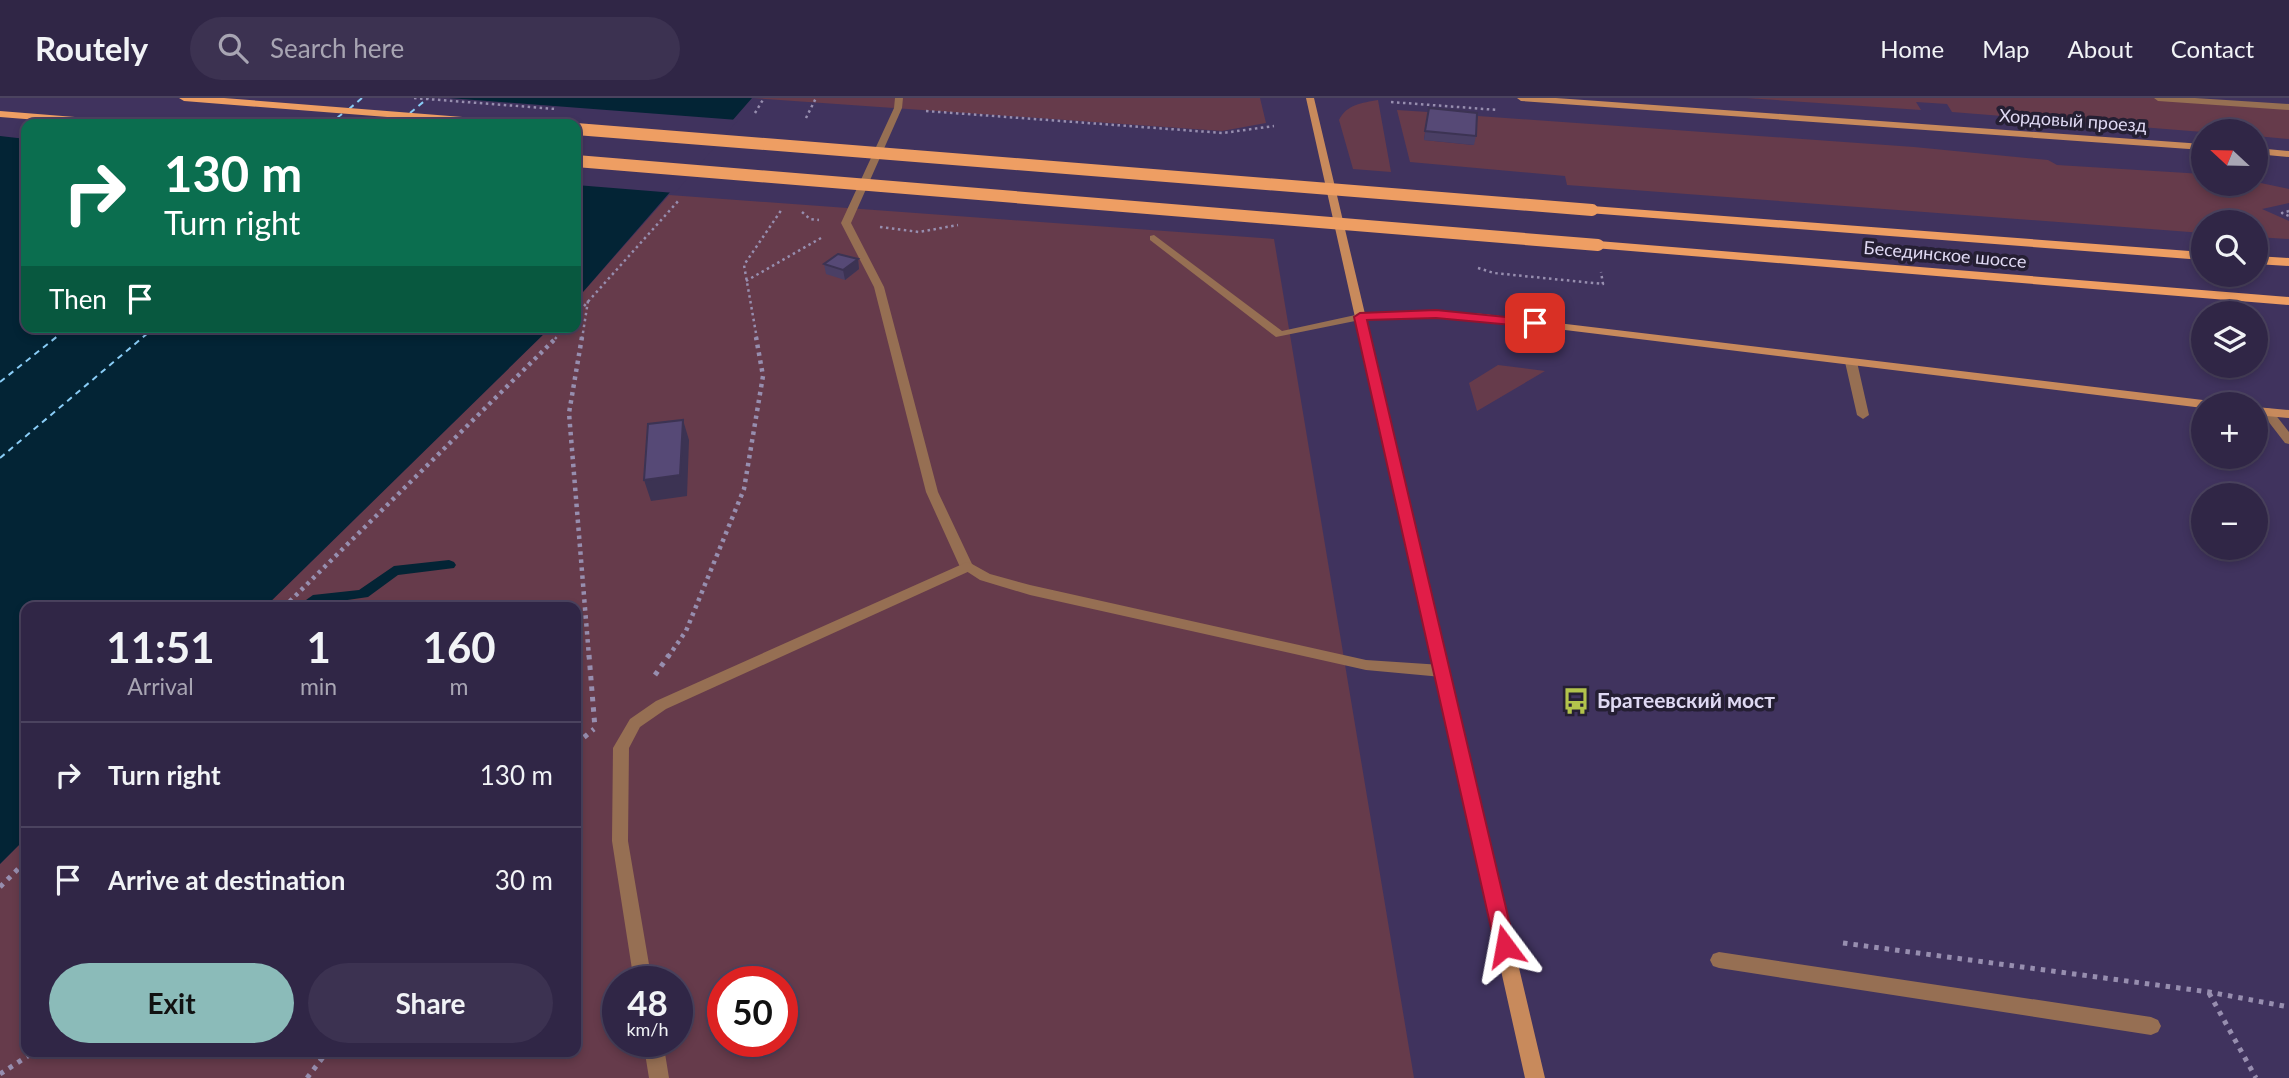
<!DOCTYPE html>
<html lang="en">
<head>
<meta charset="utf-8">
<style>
	:root { --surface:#302646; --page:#3c3251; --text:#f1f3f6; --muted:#a8a5b3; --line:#4b435f; --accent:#8bbbb9 }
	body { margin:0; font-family:Lato,sans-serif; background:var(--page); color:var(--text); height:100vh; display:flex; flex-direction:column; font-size:26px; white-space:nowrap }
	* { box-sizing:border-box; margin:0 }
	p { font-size:23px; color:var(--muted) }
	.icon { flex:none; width:38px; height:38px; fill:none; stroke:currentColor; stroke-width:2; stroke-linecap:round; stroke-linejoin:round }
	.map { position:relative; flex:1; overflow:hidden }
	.details { position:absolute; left:21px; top:504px; width:560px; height:455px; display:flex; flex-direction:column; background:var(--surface); border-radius:14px; box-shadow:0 4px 10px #0003,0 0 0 2px var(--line) }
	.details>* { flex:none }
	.guide { position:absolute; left:21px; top:21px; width:560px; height:214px; border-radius:14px; box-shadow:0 4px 10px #0003,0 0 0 2px var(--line); background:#0b6e4f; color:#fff; overflow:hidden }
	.needle { width:46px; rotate:292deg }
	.controls { position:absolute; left:2191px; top:21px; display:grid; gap:14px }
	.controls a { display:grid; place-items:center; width:77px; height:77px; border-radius:50%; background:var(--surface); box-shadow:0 4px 10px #0003,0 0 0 2px var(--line); font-size:35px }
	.speed { position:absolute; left:602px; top:868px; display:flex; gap:14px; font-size:35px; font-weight:700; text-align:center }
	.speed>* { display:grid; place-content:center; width:91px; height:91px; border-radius:50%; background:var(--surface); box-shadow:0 4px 10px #0003,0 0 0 2px var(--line); line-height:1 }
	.speed small { font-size:18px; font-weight:400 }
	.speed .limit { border:10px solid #d22; background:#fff; color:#111 }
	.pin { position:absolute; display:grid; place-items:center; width:60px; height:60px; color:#fff; margin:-30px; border-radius:14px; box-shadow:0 4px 10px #0006 }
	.me { position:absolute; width:77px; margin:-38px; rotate:347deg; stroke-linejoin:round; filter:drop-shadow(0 0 5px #0008) }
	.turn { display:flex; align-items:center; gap:24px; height:147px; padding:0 28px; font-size:32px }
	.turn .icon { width:91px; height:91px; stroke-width:2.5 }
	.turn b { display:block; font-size:49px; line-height:60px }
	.then { display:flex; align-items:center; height:66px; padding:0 28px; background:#0003; gap:14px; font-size:26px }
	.eta { display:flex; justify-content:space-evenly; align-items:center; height:119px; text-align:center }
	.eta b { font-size:42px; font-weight:700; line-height:49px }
	.cta { display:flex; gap:14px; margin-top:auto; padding:14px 28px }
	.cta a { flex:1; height:80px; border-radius:42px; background:var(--accent); color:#111; font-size:28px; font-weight:700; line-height:80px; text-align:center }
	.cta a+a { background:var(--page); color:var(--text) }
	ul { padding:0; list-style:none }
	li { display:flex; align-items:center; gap:21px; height:105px; padding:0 28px; border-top:2px solid var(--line) }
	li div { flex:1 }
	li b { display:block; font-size:26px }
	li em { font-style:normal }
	header { display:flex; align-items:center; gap:42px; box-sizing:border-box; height:98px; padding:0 35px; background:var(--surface); border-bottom:2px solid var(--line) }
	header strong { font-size:33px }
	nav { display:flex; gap:38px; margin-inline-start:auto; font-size:24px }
	.search { width:490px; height:63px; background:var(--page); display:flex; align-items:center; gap:18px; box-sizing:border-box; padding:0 24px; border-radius:38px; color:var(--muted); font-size:26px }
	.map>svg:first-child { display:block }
	.green { fill:#663b4b; fill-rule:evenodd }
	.water { fill:#032435 }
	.pier { fill:#40335e }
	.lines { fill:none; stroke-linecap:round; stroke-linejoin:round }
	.stream { fill:#032435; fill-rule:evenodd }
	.ferry { stroke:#89ccf6; stroke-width:2; stroke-dasharray:6 5; stroke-linecap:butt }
	.path-far2 { stroke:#978eaf; stroke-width:2.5; stroke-dasharray:2.5 3.5; stroke-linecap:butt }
	.path-far1 { stroke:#978eaf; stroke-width:4.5; stroke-dasharray:3.5 4.5; stroke-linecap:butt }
	.path { stroke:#978eaf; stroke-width:5; stroke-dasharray:4.5 6; stroke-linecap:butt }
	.lane { fill:#966f53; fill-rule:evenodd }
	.street { fill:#966f53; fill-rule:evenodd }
	.secondary { fill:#c88a5c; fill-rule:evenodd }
	.primary { fill:#ee9e63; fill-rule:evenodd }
	.path-bridge { stroke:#978eaf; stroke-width:2.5; stroke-dasharray:2.5 3.5; stroke-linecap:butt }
	.primary-bridge { stroke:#ee9e63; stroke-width:12 }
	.wall { fill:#4a3f65 }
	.shaded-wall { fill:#3c3353 }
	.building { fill:#564976; stroke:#3c3353; stroke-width:2 }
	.route { fill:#e11d48; stroke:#92132f; stroke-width:2 }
	.labels { text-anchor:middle; stroke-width:7; stroke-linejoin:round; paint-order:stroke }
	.far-street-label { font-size:18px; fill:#dfd9f3; stroke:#251f33 }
	.poi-label { font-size:21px; font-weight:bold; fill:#dfd9f3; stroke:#251f33; text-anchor:start }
</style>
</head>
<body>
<header>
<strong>Routely</strong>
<div class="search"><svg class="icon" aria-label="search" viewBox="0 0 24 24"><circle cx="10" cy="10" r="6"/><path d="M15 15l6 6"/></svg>Search here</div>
<nav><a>Home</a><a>Map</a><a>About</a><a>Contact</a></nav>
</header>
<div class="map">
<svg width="2289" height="980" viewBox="0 0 2289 980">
	<rect width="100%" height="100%" fill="#40335e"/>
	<path class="green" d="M 753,0 L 1260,0 L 1266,25 L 1222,33 Z
		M 1746,0 L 2158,0 L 2289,9 L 2289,41 L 2256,38 L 2256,33 L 2203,34 L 1952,14 L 1947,6 L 1916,4 L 1921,12 Z
		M 1378,2 L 1391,74 L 1353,71 L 1339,22 C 1347,6 1362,5 1378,2 Z
		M 1397,12 L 1428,14 L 1424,42 L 1473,47 L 1478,18 L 1914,49 L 2048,62 L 2057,67 L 2203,76 L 2203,86 L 2256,84 L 2289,91 L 2289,105 L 2262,111 L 2289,123 L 2289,141 L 2256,139 L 2256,124 L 2203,124 L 2203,135 L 1567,87 L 1565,78 L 1410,64 Z
		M 669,97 L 1274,141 L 1414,980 L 0,980 L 0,766 L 26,740 L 26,954 L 576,954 L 576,509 L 265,509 L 551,229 L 576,229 L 576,202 ZM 618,884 L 677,884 L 677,943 L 618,943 ZM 723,884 L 782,884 L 782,943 L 723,943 Z
		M 1498,267 L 1545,273 L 1477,313 L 1469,285 Z"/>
	<path class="water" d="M 0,0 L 752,0 L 576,202 L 576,26 L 26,26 L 26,229 L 551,229 L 265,509 L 26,509 L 26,740 L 0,766 Z"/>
	<path class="pier" d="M 0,0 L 449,0 L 738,22 L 675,95 L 576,87 L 576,26 L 26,26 L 26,41 L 0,38 Z"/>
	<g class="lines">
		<path class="stream" d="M 449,462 L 454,464 L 456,467 L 454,470 L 398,477 L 368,499 L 313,507 L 306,502 L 313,497 L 359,492 L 394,468 Z"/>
		<path class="ferry" d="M 349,11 L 362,0
			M 410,15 L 428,0
			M 329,26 L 342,16
			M 396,26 L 403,21
			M 0,284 L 69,229
			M 0,360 L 155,229"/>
		<path class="path-far2" d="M 1391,4 L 1498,12
			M 926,13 L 1223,35 L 1274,28
			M 755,15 L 764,0
			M 806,20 L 816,0
			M 2289,113 L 2282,115 L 2289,118
			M 802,114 L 810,121 L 819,122
			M 880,129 L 919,134 L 958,127
			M 1478,170 L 1494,175 L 1603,186 L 1601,174
			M 746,183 L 821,140
			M 576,217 L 680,101
			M 555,241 L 565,229
			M 582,241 L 588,203
			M 757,241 L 744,167 L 782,111"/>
		<path class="path-far1" d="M 582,239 L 569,315 L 589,559
			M 284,509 L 557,239
			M 668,559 L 686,533 L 744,391 L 763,278 L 756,239"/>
		<path class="path" d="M 589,557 L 595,630
			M 655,577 L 669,557
			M 576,646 L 594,631
			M 0,789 L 26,763
			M 1843,845 L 2209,894 L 2289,909
			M 2209,895 L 2256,980
			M 0,976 L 34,954
			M 307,980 L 327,954"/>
		<path class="lane" d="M 895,0 L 903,0 L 902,10 L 851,125 L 884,189 L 938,394 L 972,466 L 990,476 L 1030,487 L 1366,562 L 1442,567 L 1447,569 L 1449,573 L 1447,577 L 1442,579 L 1366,572 L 1030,497 L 980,482 L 960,469 L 926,394 L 874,189 L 841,125 L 894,10 Z
			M 2154,0 L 2195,0 L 2289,6 L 2289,12 L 2158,3 Z
			M 1154,137 L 1282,233 L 1360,216 L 1365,219 L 1360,222 L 1276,239 L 1150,142 L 1150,138 Z
			M 1851,261 L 1857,264 L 1869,317 L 1863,321 L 1857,317 L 1845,264 Z
			M 2267,310 L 2271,311 L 2289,334 L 2289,346 L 2285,345 L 2261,314 Z
			M 1719,854 L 2151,919 L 2158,922 L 2161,928 L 2158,934 L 2151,937 L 1719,870 L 1713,868 L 1710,862 L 1713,856 Z"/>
		<path class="street" d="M 967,464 L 972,466 L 974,469 L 972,472 L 666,611 L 640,629 L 629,650 L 628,743 L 652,884 L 634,884 L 612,743 L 613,650 L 630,621 L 656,603 Z
			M 643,943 L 663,943 L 669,980 L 649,980 Z"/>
		<path class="secondary" d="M 1306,0 L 1314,0 L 1365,216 L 1436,213 L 1483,216 L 2203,302 L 2209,306 L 2203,306 L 2203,310 L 1483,222 L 1436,219 L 1366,222 L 1545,980 L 1525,980 Z
			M 1517,0 L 1556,0 L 2203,46 L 2203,52 L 1521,3 Z
			M 2256,50 L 2289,53 L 2289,59 L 2256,56 Z
			M 2256,309 L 2289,312 L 2289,320 L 2256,317 Z"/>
		<path class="primary" d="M 179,0 L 224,0 L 514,23 L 519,26 L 476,26 L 184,3 Z
			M 0,13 L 125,23 L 130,26 L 88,26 L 0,19 Z
			M 1592,108 L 2203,154 L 2203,162 L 1588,115 L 1588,109 Z
			M 1598,143 L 2289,199 L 2289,207 L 1594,150 L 1592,147 Z
			M 2256,158 L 2289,160 L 2289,168 L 2256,166 Z"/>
		<path class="path-bridge" d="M 414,0 L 556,11"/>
		<path class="primary-bridge" d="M 576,31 L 1592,112
			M 576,63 L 1598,147"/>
	</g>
	<path class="wall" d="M 1429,10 L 1476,38 L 1474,47 L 1424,42 Z
		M 858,161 L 859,171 L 845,182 L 826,176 L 824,166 Z"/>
	<path class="shaded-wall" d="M 858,161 L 859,171 L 845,182 L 843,172 Z
		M 683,322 L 689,342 L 687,398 L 651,403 L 644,382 Z"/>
	<path class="building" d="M 1429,10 L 1477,15 L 1476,38 L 1425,33 Z
		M 838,156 L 858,161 L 843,172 L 824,166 Z
		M 683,322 L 680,377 L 644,382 L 648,326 Z"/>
	<path class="route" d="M 1436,212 L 1535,222 L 1542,225 L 1535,229 L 1436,220 L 1367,222 L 1515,848 L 1512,854 L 1505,857 L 1498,854 L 1495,848 L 1354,219 L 1360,215 Z"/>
	<defs>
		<symbol id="bus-bare" viewBox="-9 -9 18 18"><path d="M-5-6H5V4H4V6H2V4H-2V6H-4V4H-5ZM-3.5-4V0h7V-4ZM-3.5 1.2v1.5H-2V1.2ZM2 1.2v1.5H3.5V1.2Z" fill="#b2c34c" stroke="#251f33" stroke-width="2.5" paint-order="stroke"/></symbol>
	</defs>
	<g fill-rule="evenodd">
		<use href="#bus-bare" x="1557" y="584" width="38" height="38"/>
	</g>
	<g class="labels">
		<g class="far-street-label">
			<text transform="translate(2073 23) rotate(4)" y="6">Хордовый проезд</text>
			<text transform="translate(1945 157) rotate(5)" y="6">Бесединское шоссе</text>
		</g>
		<g class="poi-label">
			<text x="1597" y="610">Братеевский мост</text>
		</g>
	</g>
</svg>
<div class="controls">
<a><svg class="needle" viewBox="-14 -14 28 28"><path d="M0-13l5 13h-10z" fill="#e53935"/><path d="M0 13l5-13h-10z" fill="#a8a5b3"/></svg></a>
<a><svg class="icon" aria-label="search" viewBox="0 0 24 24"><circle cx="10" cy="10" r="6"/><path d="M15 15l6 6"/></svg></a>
<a><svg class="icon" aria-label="layers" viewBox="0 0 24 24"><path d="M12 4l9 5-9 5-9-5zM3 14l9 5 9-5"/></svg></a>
<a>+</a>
<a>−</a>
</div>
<div class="speed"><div>48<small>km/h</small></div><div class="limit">50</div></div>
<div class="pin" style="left:1535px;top:225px;background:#d93025"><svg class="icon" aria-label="arrive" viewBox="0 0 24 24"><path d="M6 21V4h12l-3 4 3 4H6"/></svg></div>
<svg class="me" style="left:1505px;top:848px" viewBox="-20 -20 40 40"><path d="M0-17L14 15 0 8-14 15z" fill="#e11d48" stroke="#fff" stroke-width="4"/></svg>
<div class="guide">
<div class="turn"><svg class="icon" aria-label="right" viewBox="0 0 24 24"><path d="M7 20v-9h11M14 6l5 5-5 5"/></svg><div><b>130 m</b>Turn right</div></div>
<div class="then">Then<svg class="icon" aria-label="arrive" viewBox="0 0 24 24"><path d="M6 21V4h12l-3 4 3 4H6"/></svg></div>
</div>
<section class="details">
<div class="eta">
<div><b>11:51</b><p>Arrival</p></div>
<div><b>1</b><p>min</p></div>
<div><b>160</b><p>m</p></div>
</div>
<ul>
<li><svg class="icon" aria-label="right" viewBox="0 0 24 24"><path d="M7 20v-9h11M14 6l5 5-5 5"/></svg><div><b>Turn right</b></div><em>130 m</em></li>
<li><svg class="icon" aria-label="arrive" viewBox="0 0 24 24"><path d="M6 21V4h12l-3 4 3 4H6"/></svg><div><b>Arrive at destination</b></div><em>30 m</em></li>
</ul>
<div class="cta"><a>Exit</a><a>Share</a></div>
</section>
</div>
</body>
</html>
